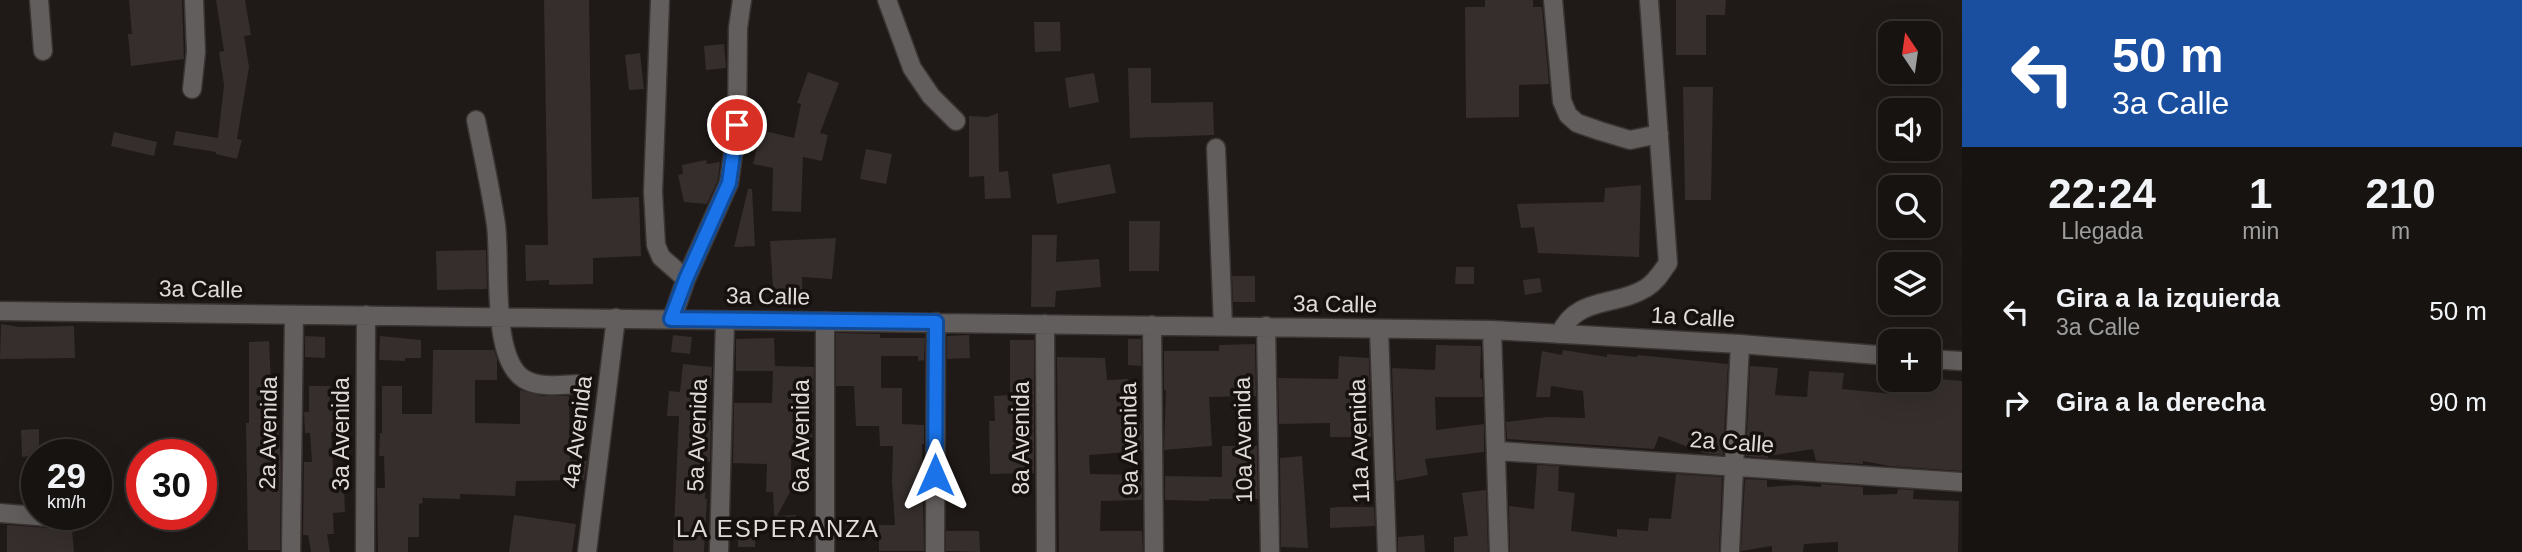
<!DOCTYPE html>
<html lang="es">
<head>
<meta charset="utf-8">
<style>
	:root { --surface:#171311; --page:#201c1a; --text:#f1f3f6; --muted:#9e9e9f; --line:#363231 }
	body { margin:0; font-family:Helvetica,sans-serif; background:var(--page); color:var(--text); height:100vh; display:flex; flex-direction:column; font-size:26px; white-space:nowrap }
	* { box-sizing:border-box; margin:0 }
	p { font-size:23px; color:var(--muted) }
	.icon { flex:none; width:38px; height:38px; fill:none; stroke:currentColor; stroke-width:2; stroke-linecap:round; stroke-linejoin:round }
	.map { position:relative; flex:1; overflow:hidden }
	.drawer { display:flex; flex-direction:column; background:var(--surface); width:560px }
	.drawer>* { flex:none }
	.guide { background:#1a4fa0; color:#fff; overflow:hidden }
	.needle { width:46px; rotate:347deg }
	.fabs { position:absolute; left:1878px; top:21px; display:grid; gap:14px }
	.fabs a { display:grid; place-items:center; width:63px; height:63px; border-radius:14px; background:var(--surface); box-shadow:0 7px 28px #0002,0 0 0 2px var(--line); font-size:35px }
	.speed { position:absolute; left:21px; top:439px; display:flex; gap:14px; font-size:35px; font-weight:700; text-align:center }
	.speed>* { display:grid; place-content:center; width:91px; height:91px; border-radius:50%; background:var(--surface); box-shadow:0 7px 28px #0002,0 0 0 2px var(--line); line-height:1 }
	.speed small { font-size:18px; font-weight:400 }
	.speed .limit { border:10px solid #d22; background:#fff; color:#111 }
	.pin { position:absolute; display:grid; place-items:center; width:60px; height:60px; color:#fff; margin:-30px; border:4px solid #fff; border-radius:50%; box-shadow:0 2px 7px #0007 }
	.me { position:absolute; width:77px; margin:-38px; rotate:0deg; stroke-linejoin:round; filter:drop-shadow(0 0 5px #0008) }
	.turn { display:flex; align-items:center; gap:24px; height:147px; padding:0 35px; font-size:32px }
	.turn .icon { width:91px; height:91px; stroke-width:2.5 }
	.turn b { display:block; font-size:49px; line-height:60px }
	.eta { display:flex; justify-content:space-evenly; align-items:center; height:119px; text-align:center }
	.eta b { font-size:42px; font-weight:800; line-height:49px }
	ul { padding:0; list-style:none }
	li { display:flex; align-items:center; gap:21px; height:91px; padding:0 35px }
	li div { flex:1 }
	li b { display:block; font-size:26px }
	li em { font-style:normal }
	main { display:flex; flex:1; min-height:0 }
	.map>svg:first-child { display:block }
	.building { fill:#352e2c }
	.lines { fill:none; stroke-linecap:round; stroke-linejoin:round }
	.minor-casing { stroke:#3a3432; stroke-width:21 }
	.minor { stroke:#625e5d; stroke-width:18 }
	.route-casing { stroke:#114b97; stroke-width:18 }
	.route { stroke:#1a73e8; stroke-width:12 }
	.labels { text-anchor:middle; stroke-width:7; stroke-linejoin:round; paint-order:stroke }
	.street-label { font-size:23px; fill:#dfdbd9; stroke:#16110f }
	.neighbourhood-label { font-size:24px; letter-spacing:2px; fill:#dfdbd9; stroke:#16110f }
</style>
</head>
<body>
<main>
<div class="map">
<svg width="1962" height="552" viewBox="0 0 1962 552">
	<rect width="100%" height="100%" fill="#1f1917"/>
	<path class="building" d="M 129,0 L 182,0 L 184,59 L 131,66 L 128,34 L 132,34 Z
		M 216,0 L 245,0 L 251,35 L 244,36 L 249,67 L 237,139 L 242,140 L 237,159 L 216,154 L 216,152 L 173,145 L 176,131 L 218,138 L 224,85 L 219,52 L 224,51 Z
		M 544,0 L 589,0 L 592,199 L 639,197 L 641,256 L 593,258 L 593,284 L 549,285 L 549,280 L 526,281 L 525,245 L 548,245 Z
		M 1485,0 L 1533,0 L 1533,7 L 1542,7 L 1549,84 L 1519,85 L 1519,117 L 1466,118 L 1465,7 L 1485,7 Z
		M 1676,0 L 1726,0 L 1725,15 L 1706,15 L 1706,55 L 1676,55 Z
		M 1034,22 L 1060,22 L 1061,51 L 1035,52 Z
		M 724,44 L 726,68 L 706,70 L 704,46 Z
		M 640,53 L 644,89 L 629,90 L 625,55 Z
		M 1128,68 L 1151,68 L 1151,103 L 1213,102 L 1214,135 L 1130,138 Z
		M 808,72 L 839,83 L 820,133 L 828,135 L 822,161 L 803,157 L 801,212 L 772,211 L 773,168 L 753,164 L 761,130 L 794,138 L 801,104 L 797,103 Z
		M 1094,73 L 1099,102 L 1069,108 L 1065,78 Z
		M 1683,87 L 1713,87 L 1711,200 L 1685,200 Z
		M 998,113 L 999,172 L 1008,171 L 1011,198 L 985,199 L 984,176 L 969,177 L 969,116 L 988,117 Z
		M 114,132 L 157,142 L 154,156 L 111,146 Z
		M 866,149 L 892,154 L 886,184 L 860,179 Z
		M 706,160 L 707,164 L 720,162 L 718,180 L 707,204 L 684,202 L 678,175 L 683,174 L 682,165 Z
		M 1110,164 L 1116,193 L 1057,204 L 1052,174 Z
		M 1641,185 L 1639,257 L 1538,253 L 1534,227 L 1521,228 L 1517,204 L 1604,202 L 1605,188 Z
		M 748,189 L 752,189 L 755,246 L 734,247 Z
		M 1129,221 L 1160,221 L 1159,271 L 1129,271 Z
		M 1032,235 L 1057,235 L 1056,262 L 1099,259 L 1101,287 L 1056,291 L 1055,307 L 1031,307 Z
		M 836,238 L 832,279 L 802,277 L 803,304 L 774,305 L 770,241 Z
		M 486,250 L 487,289 L 437,290 L 436,251 Z
		M 1456,267 L 1474,267 L 1474,284 L 1455,284 Z
		M 1232,276 L 1255,276 L 1255,302 L 1233,302 Z
		M 1540,278 L 1542,292 L 1525,295 L 1523,280 Z
		M 1,324 L 20,327 L 74,326 L 75,358 L 0,359 Z
		M 836,333 L 880,334 L 880,338 L 925,338 L 924,360 L 918,361 L 918,356 L 881,356 L 881,388 L 902,388 L 902,424 L 924,425 L 924,444 L 922,444 L 924,551 L 879,551 L 879,525 L 895,525 L 892,481 L 893,446 L 880,446 L 879,426 L 856,426 L 854,386 L 836,386 Z
		M 673,335 L 692,337 L 690,354 L 671,352 Z
		M 969,335 L 970,358 L 947,359 L 947,336 Z
		M 305,336 L 325,337 L 325,358 L 305,357 Z
		M 380,336 L 421,340 L 421,358 L 405,358 L 405,361 L 379,360 Z
		M 774,338 L 775,366 L 814,367 L 812,446 L 791,445 L 791,490 L 777,516 L 796,515 L 797,532 L 775,533 L 773,492 L 766,492 L 767,464 L 733,463 L 734,403 L 772,403 L 773,371 L 736,371 L 736,339 Z
		M 1128,339 L 1141,339 L 1141,366 L 1128,365 Z
		M 1010,340 L 1034,340 L 1034,473 L 990,474 L 989,421 L 995,421 L 994,396 L 1010,395 Z
		M 269,341 L 273,423 L 278,423 L 281,463 L 280,550 L 248,550 L 246,423 L 249,423 L 249,342 Z
		M 1255,344 L 1256,396 L 1209,397 L 1212,446 L 1164,450 L 1166,390 L 1164,390 L 1164,351 L 1219,351 L 1219,345 Z
		M 1436,345 L 1481,346 L 1480,379 L 1482,378 L 1483,397 L 1435,397 L 1436,430 L 1484,424 L 1484,452 L 1425,459 L 1428,475 L 1396,481 L 1392,368 L 1435,370 Z
		M 433,350 L 494,350 L 497,358 L 497,380 L 475,380 L 475,423 L 520,424 L 520,390 L 542,396 L 569,396 L 570,460 L 587,461 L 584,480 L 516,481 L 515,496 L 460,494 L 460,499 L 422,498 L 423,503 L 419,504 L 419,537 L 408,537 L 408,552 L 378,552 L 377,488 L 385,488 L 384,456 L 379,456 L 380,433 L 382,433 L 382,386 L 402,386 L 402,414 L 432,414 Z
		M 1563,350 L 1607,357 L 1607,354 L 1637,357 L 1638,355 L 1728,364 L 1723,455 L 1704,453 L 1659,436 L 1654,449 L 1507,439 L 1506,422 L 1548,417 L 1585,418 L 1583,391 L 1551,386 L 1550,397 L 1536,397 L 1542,351 L 1562,355 Z
		M 1339,356 L 1369,358 L 1371,437 L 1330,437 L 1330,423 L 1279,424 L 1278,378 L 1338,379 Z
		M 1057,357 L 1105,358 L 1107,380 L 1128,379 L 1132,422 L 1141,422 L 1142,451 L 1089,455 L 1090,474 L 1142,475 L 1142,500 L 1101,501 L 1100,531 L 1142,531 L 1143,552 L 1059,552 Z
		M 683,364 L 712,367 L 711,385 L 699,384 L 696,420 L 711,420 L 710,462 L 706,462 L 705,499 L 707,499 L 704,552 L 673,552 L 679,416 L 667,416 L 669,391 L 680,392 Z
		M 1750,366 L 1778,368 L 1775,395 L 1807,397 L 1809,371 L 1844,373 L 1842,389 L 1893,394 L 1893,380 L 1928,380 L 1928,378 L 1962,381 L 1962,471 L 1889,466 L 1863,461 L 1863,464 L 1816,461 L 1813,449 L 1768,456 L 1768,458 L 1746,456 Z
		M 309,386 L 330,386 L 329,411 L 337,411 L 338,432 L 331,432 L 334,487 L 344,487 L 345,512 L 333,513 L 334,534 L 327,534 L 330,552 L 311,552 L 308,535 L 303,535 L 304,462 L 312,462 L 310,433 L 305,433 L 304,412 L 309,412 Z
		M 39,429 L 39,455 L 22,457 L 21,430 Z
		M 1222,446 L 1257,446 L 1258,499 L 1209,499 L 1209,501 L 1165,500 L 1165,476 L 1222,477 Z
		M 1302,456 L 1308,548 L 1281,547 L 1280,458 Z
		M 1537,465 L 1559,466 L 1558,491 L 1575,493 L 1571,531 L 1617,537 L 1617,529 L 1648,531 L 1649,518 L 1671,519 L 1676,474 L 1722,477 L 1719,552 L 1510,552 L 1509,506 L 1534,509 Z
		M 1745,479 L 1767,480 L 1767,487 L 1795,485 L 1821,487 L 1821,484 L 1863,487 L 1863,495 L 1897,494 L 1898,489 L 1914,490 L 1913,499 L 1959,501 L 1958,552 L 1838,552 L 1838,542 L 1804,544 L 1803,552 L 1772,552 L 1772,546 L 1741,551 Z
		M 1486,490 L 1488,552 L 1454,552 L 1454,537 L 1468,536 L 1462,493 Z
		M 1337,507 L 1374,507 L 1375,526 L 1330,528 L 1330,508 Z
		M 514,515 L 576,524 L 572,552 L 509,552 Z
		M 60,519 L 71,519 L 74,552 L 7,552 L 7,525 L 49,528 L 54,527 Z
		M 738,526 L 756,526 L 755,547 L 738,547 Z
		M 946,531 L 979,531 L 980,552 L 946,551 Z
		M 1424,535 L 1425,552 L 1398,552 L 1398,537 Z"/>
	<g class="lines">
		<defs>
			<path id="minor" d="M 39,0 L 43,51
				M 660,0 L 653,192 L 656,245 L 661,257 L 686,279
				M 887,0 L 912,68 L 931,96 L 956,121
				M 1553,0 L 1562,101 L 1568,115 L 1577,123 L 1600,131 L 1630,140 L 1659,134
				M 192,89 L 196,52 L 194,0
				M 476,120 C 483,155 491,190 496,225 C 501,261 490,358 524,379 C 539,388 560,385 577,384
				M 1216,148 L 1223,326
				M 0,311 L 1492,330 L 1740,344 L 1890,356
				M 672,319 L 686,279 L 729,183 L 737,125 L 738,28 L 742,0
				M 1045,324 L 1046,552
				M 1152,325 L 1154,552
				M 1266,326 L 1270,552
				M 1379,330 L 1387,552
				M 1492,330 L 1499,552
				M 1560,334 C 1576,296 1616,307 1646,288 C 1656,282 1661,273 1668,263 L 1649,0
				M 1928,359 L 1962,361
				M 1498,451 L 1962,482
				M 0,513 L 49,517
				M 291,552 L 294,315
				M 365,552 L 366,315
				M 587,552 L 616,318
				M 719,552 L 725,320
				M 825,552 L 825,321
				M 935,552 L 936,322
				M 1730,552 L 1740,344"/>
		</defs>
		<use href="#minor" class="minor-casing"/>
		<use href="#minor" class="minor"/>
	</g>
	<g class="lines">
		<defs>
			<path id="route" d="M 737,125 L 729,183 L 686,279 L 671,319 L 936,322 L 935,475"/>
		</defs>
		<use href="#route" class="route-casing"/>
		<use href="#route" class="route"/>
	</g>
	<g class="labels">
		<g class="street-label">
			<text transform="translate(201 289) rotate(1)" y="8">3a Calle</text>
			<text transform="translate(768 296) rotate(1)" y="8">3a Calle</text>
			<text transform="translate(1335 304) rotate(1)" y="8">3a Calle</text>
			<text transform="translate(1693 317) rotate(3)" y="8">1a Calle</text>
			<text transform="translate(577 432) rotate(-83)" y="8">4a Avenida</text>
			<text transform="translate(268 433) rotate(-89)" y="8">2a Avenida</text>
			<text transform="translate(341 434) rotate(-90)" y="8">3a Avenida</text>
			<text transform="translate(697 435) rotate(-88)" y="8">5a Avenida</text>
			<text transform="translate(801 436) rotate(-90)" y="8">6a Avenida</text>
			<text transform="translate(1021 438) rotate(-90)" y="8">8a Avenida</text>
			<text transform="translate(1129 439) rotate(-91)" y="8">9a Avenida</text>
			<text transform="translate(1243 440) rotate(-91)" y="8">10a Avenida</text>
			<text transform="translate(1359 441) rotate(-92)" y="8">11a Avenida</text>
			<text transform="translate(1732 442) rotate(4)" y="8">2a Calle</text>
		</g>
		<g class="neighbourhood-label">
			<text x="778" y="537">LA ESPERANZA</text>
		</g>
	</g>
</svg>
<div class="fabs">
<a><svg class="needle" viewBox="-14 -14 28 28"><path d="M0-13l5 13h-10z" fill="#e53935"/><path d="M0 13l5-13h-10z" fill="#9e9e9f"/></svg></a>
<a><svg class="icon" aria-label="sound" viewBox="0 0 24 24"><path d="M4 9h4l5-4v14l-5-4H4zM17 9q2 3 0 6"/></svg></a>
<a><svg class="icon" aria-label="search" viewBox="0 0 24 24"><circle cx="10" cy="10" r="6"/><path d="M15 15l6 6"/></svg></a>
<a><svg class="icon" aria-label="layers" viewBox="0 0 24 24"><path d="M12 4l9 5-9 5-9-5zM3 14l9 5 9-5"/></svg></a>
<a>+</a>
</div>
<div class="speed"><div>29<small>km/h</small></div><div class="limit">30</div></div>
<div class="pin" style="left:737px;top:125px;background:#d93025"><svg class="icon" aria-label="arrive" viewBox="0 0 24 24"><path d="M6 21V4h12l-3 4 3 4H6"/></svg></div>
<svg class="me" style="left:935px;top:475px" viewBox="-20 -20 40 40"><path d="M0-17L14 15 0 8-14 15z" fill="#1a73e8" stroke="#fff" stroke-width="4"/></svg>
</div>
<section class="drawer">
<div class="guide">
<div class="turn"><svg class="icon" aria-label="left" viewBox="0 0 24 24"><path d="M17 20v-9H6M10 6l-5 5 5 5"/></svg><div><b>50 m</b>3a Calle</div></div>
</div>
<div class="eta">
<div><b>22:24</b><p>Llegada</p></div>
<div><b>1</b><p>min</p></div>
<div><b>210</b><p>m</p></div>
</div>
<ul>
<li><svg class="icon" aria-label="left" viewBox="0 0 24 24"><path d="M17 20v-9H6M10 6l-5 5 5 5"/></svg><div><b>Gira a la izquierda</b><p>3a Calle</p></div><em>50 m</em></li>
<li><svg class="icon" aria-label="right" viewBox="0 0 24 24"><path d="M7 20v-9h11M14 6l5 5-5 5"/></svg><div><b>Gira a la derecha</b></div><em>90 m</em></li>
</ul>
</section>
</main>
</body>
</html>
